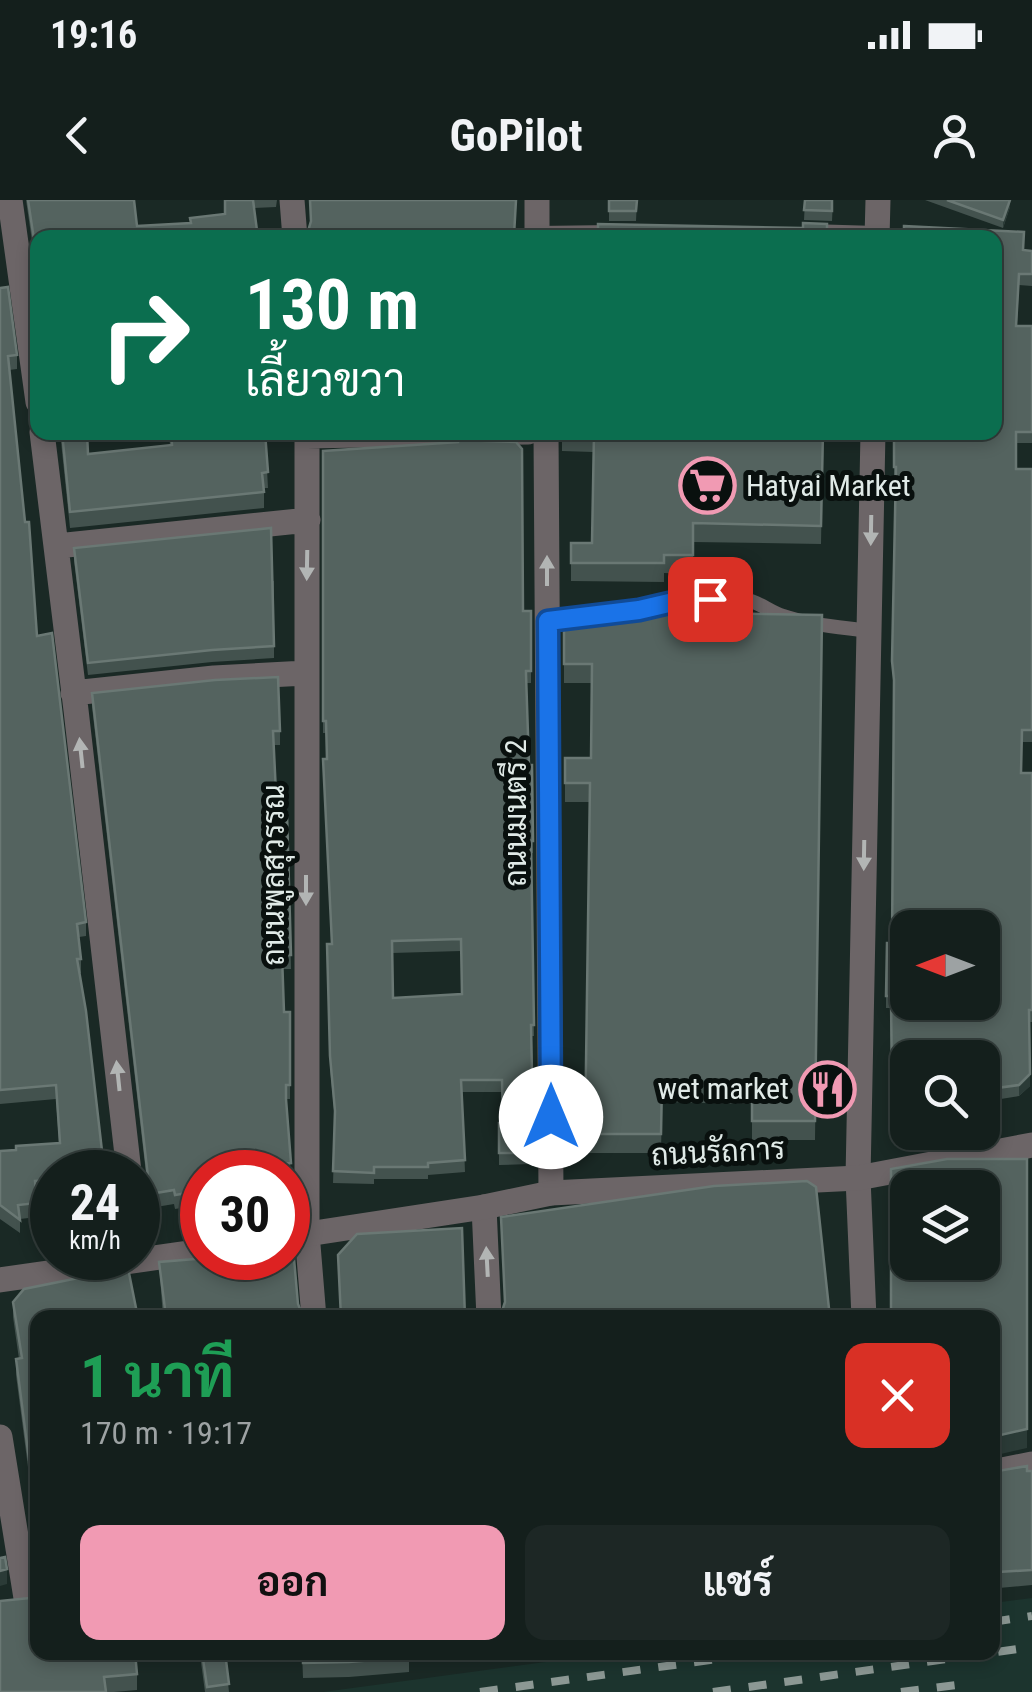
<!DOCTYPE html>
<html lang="th">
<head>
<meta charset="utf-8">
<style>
	:root { --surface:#141f1c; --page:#1d2725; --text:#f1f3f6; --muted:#9da2a3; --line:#333d3b; --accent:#f19ab3 }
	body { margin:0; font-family:"Roboto Condensed",Sarabun,sans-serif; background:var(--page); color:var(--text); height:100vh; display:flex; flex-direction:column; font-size:38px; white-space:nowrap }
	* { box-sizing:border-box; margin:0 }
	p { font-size:32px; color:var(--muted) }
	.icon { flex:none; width:55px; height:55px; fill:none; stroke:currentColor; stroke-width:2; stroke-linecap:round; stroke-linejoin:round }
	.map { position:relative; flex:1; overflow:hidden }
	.side { position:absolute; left:30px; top:1110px; width:970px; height:350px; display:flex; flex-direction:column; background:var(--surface); border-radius:20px; box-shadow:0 5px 15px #0003,0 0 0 2px var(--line) }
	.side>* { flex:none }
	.guide { position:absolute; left:30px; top:30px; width:972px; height:210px; border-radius:20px; box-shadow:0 5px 15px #0003,0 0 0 2px var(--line); background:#0b6e4f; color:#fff; overflow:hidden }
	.needle { width:65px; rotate:270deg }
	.buttons { position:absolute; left:890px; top:710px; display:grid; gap:20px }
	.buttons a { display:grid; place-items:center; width:110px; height:110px; border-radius:20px; background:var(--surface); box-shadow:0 5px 15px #0003,0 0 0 2px var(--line); font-size:50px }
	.speed { position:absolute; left:30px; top:950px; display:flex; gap:20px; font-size:50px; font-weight:700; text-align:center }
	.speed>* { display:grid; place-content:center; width:130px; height:130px; border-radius:50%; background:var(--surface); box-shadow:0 5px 15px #0003,0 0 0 2px var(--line); line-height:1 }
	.speed small { font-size:25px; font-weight:400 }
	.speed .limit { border:15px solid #d22; background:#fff; color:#111 }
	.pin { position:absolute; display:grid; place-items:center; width:85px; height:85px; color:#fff; margin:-42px; border-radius:20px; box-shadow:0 5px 15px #0006 }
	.me { position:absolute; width:110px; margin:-55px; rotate:0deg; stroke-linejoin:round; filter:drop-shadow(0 0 8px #0008) }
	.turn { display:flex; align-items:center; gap:35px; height:210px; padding:0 50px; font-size:45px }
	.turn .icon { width:130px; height:130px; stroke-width:2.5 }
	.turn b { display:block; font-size:70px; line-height:85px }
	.round { display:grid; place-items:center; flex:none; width:105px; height:105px; border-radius:20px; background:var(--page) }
	.overview { display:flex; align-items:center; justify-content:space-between; height:170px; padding:0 50px }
	h1 { font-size:60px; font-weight:700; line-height:75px; color:#1e9e55 }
	.action { display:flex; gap:20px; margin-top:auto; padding:20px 50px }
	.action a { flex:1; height:115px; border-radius:20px; background:var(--accent); color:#111; font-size:40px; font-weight:700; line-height:115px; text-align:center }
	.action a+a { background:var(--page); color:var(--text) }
	.status { display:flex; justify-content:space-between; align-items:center; height:70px; padding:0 50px; background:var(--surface); direction:ltr }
	.status svg { height:28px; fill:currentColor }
	header { display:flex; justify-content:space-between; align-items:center; height:130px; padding:0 50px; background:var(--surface); font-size:45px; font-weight:700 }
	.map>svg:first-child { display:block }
	.built { fill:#1c342e }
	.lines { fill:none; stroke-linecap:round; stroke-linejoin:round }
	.service { stroke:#6c6567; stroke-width:14 }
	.minor { stroke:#6c6567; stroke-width:25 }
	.tertiary { stroke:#6c6567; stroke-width:25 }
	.rail { stroke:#8c9894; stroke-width:8; stroke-dasharray:18 18; stroke-linecap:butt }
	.wall { fill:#43524e; fill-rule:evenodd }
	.shaded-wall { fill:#2b3b37 }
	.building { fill:#54635f; stroke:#6a7874; stroke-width:2.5; fill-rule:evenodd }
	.oneway { fill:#b2b5b4 }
	.route-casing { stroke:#114b97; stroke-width:25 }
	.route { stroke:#1a73e8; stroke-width:18 }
	.labels { text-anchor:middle; stroke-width:10; stroke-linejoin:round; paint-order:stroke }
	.poi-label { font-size:30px; fill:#e0eae7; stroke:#09100e; text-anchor:start }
	.street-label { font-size:30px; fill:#e0eae7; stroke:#09100e }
</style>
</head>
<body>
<div class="status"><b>19:16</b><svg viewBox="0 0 49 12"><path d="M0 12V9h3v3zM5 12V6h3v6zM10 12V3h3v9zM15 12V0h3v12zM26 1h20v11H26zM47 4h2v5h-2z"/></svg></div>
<header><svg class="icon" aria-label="back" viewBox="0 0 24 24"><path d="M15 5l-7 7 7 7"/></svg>GoPilot<svg class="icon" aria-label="person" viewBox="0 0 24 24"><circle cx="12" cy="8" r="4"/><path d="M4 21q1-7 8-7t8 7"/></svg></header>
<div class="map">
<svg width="1032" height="1492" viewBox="0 0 1032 1492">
	<rect width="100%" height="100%" fill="#1a2925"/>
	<path class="built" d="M 1032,1398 L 1032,1492 L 323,1492 L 620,1452 L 992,1452 L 993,1403 Z"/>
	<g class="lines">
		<path class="service" d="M 808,31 L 877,33
			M 537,33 L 613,32
			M 613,414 C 657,409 702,392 747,400 C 759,402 770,412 783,416 C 810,425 840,427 869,431"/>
		<path class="minor" d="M 10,0 L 38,202
			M 292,0 L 295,38
			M 537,0 L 537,38
			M 877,38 L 878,0
			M 42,232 L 76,510 L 129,972
			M 307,232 L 307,1033 L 314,1118
			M 546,232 L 551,993
			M 307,236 L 528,232
			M 57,346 L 308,320
			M 73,493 L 214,478 L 306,473
			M 484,1007 L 489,1118
			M 864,1118 L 858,978 L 873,232
			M 992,1272 L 1032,1264"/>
		<path class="tertiary" d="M 288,1037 L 484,1007 L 551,993 L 858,978 L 1032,945
			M 0,1080 L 202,1051
			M 0,1237 L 26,1398"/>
		<path class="rail" d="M 992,1422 L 1032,1416
			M 480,1492 L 767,1452
			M 713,1492 L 1032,1447
			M 901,1492 L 956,1485"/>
	</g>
	<path class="wall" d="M 26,0 L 134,0 L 137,26 L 190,23 L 225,14 L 224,0 L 277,0 L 276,7 L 254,8 L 258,38 L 38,38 L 38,82 Z
		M 609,0 L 637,0 L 636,21 L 609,21 Z
		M 805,0 L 833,0 L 832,21 L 804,20 Z
		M 925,0 L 1010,0 L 1010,7 L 1003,28 Z
		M 1023,50 L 1032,51 L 1032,86 L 1019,85 L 1017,126 L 1032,126 L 1032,243 L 1016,243 L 1016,269 L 1032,269 L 1032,542 L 1022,542 L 1021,573 L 1032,573 L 1032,822 L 1029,822 L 1030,886 L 1019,896 L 982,902 L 982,858 L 908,858 L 908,907 L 892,907 L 891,808 L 886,808 L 886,796 L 892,743 L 894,491 L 892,461 L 896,279 L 894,279 L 894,232 L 995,232 Z
		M 0,88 L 17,155 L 17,169 L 9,170 L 37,436 L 86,722 L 86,736 L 79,737 L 81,759 L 81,773 L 79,773 L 102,951 L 52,972 L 52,994 L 36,995 L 37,1017 L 20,1019 L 20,1033 L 0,1019 L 0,951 L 59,943 L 56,899 L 0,904 Z
		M 60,232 L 87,232 L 88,254 L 170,246 L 169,232 L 265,232 L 268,288 L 264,288 L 264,308 L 70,328 Z
		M 562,232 L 823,232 L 821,344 L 693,342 L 693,374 L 664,373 L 664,382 L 571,381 L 571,343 L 592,343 L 593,252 L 562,251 Z
		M 323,251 L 523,411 L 531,411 L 531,483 L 526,483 L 529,565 L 532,565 L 533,653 L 531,653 L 534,836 L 531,836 L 532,885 L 529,885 L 531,964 L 499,965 L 499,923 L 502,923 L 502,892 L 462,892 L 465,972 L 428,975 L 428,979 L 374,979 L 374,984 L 333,983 L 335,920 L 330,868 L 327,756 L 331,744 L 326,533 L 323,533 ZM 461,751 L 462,794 L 393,798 L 392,753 Z
		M 74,348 L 274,381 L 274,458 L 212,462 L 88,475 L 74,361 Z
		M 564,411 L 822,415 L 815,940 L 752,940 L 752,904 L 662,902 L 661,953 L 585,953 L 590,602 L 565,602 L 565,558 L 591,558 L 592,483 L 564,483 Z
		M 92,493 L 280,531 L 280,545 L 274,545 L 277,614 L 287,614 L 291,769 L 283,769 L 284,812 L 290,812 L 290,899 L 286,899 L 291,977 L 288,977 L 288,972 L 202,972 L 202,1010 L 188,1011 L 187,1007 L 175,1009 L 174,1004 L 150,1008 L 92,507 Z
		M 159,1062 L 298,1104 L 302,1118 L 163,1118 Z
		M 13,1102 L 38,1118 L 38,1344 L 16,1175 L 16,1159 L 19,1159 L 13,1117 Z
		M 1032,1271 L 1032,1385 L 999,1388 L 999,1392 L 992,1392 L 992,1272 Z
		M 0,1401 L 137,1474 L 137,1490 L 114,1492 L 0,1492 Z
		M 186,1452 L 243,1452 L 225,1454 L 229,1492 L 205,1492 L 200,1455 L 186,1456 Z
		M 302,1452 L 409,1452 L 409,1472 L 349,1477 L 303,1478 Z
		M 490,1452 L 580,1452 L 490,1459 Z"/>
	<path class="shaded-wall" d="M 1010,0 L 1010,7 L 1003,28 L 1003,20 Z
		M 1030,874 L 1030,886 L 1019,896 L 1019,885 Z
		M 1027,978 L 1027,1248 L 992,1256 L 992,1237 Z
		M 7,1369 L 7,1384 L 0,1386 L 0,1371 Z"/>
	<path class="building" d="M 28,0 L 134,0 L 137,26 L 191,23 L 190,18 L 225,14 L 225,0 L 253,0 L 258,38 L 38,38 L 38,66 Z
		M 310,0 L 516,0 L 514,36 L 516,38 L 306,38 L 311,21 Z
		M 609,0 L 637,0 L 636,11 L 609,11 Z
		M 805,0 L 832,0 L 832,11 L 804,10 Z
		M 947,0 L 1010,0 L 1003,20 Z
		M 803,23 L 827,24 L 827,38 L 598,38 L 598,24 L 803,28 Z
		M 904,26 L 1024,32 L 1023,50 L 1032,51 L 1032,74 L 1019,74 L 1016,126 L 1032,126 L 1032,232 L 1016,232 L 1016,269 L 1032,269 L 1032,530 L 1022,530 L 1021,573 L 1032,573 L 1032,810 L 1029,810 L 1030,874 L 1019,885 L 982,890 L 982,858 L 908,858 L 908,895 L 892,896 L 891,796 L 886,796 L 887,743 L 892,743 L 894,480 L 892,461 L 896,267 L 894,267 L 894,232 L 995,232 L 995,38 L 904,38 ZM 908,728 L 982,728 L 982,802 L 908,802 Z
		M 8,87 L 17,155 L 8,156 L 25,322 L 29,322 L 37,436 L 52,433 L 86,722 L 77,724 L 81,759 L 77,759 L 86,811 L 102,951 L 107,972 L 52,972 L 52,980 L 35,981 L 37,1003 L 18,1005 L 20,1020 L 0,1005 L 0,951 L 16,950 L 16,946 L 60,943 L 56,885 L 0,890 L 0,88 Z
		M 62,232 L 87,232 L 88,254 L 172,245 L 171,232 L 265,232 L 268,272 L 262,273 L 264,292 L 70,312 Z
		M 564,232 L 823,232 L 821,326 L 693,323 L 693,355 L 664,355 L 664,363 L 571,363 L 571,343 L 592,343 L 594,233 Z
		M 458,240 L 516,242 L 522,249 L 523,411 L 531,411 L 531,471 L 526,471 L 526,474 L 529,565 L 532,565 L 533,641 L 531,641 L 534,825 L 531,825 L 532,873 L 529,873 L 531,953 L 499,953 L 499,923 L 503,923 L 502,880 L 461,880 L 465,960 L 428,963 L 428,967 L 374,967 L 374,973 L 333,971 L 335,911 L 330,856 L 327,744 L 332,744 L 323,559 L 327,559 L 326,521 L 323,521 L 323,251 L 458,242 ZM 461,739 L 462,794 L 393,798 L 392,741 Z
		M 271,328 L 274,446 L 212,450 L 88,463 L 74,348 Z
		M 564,411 L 822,415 L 815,921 L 752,921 L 752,885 L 662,884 L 661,934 L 585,934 L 590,583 L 565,583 L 565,558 L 591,558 L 592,464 L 564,464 Z
		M 278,477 L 280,531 L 273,531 L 277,614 L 287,614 L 291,755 L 282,755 L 284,812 L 290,812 L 290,885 L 286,885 L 286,899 L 291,963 L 222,969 L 222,972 L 202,972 L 202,996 L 188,997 L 187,993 L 175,995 L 174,990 L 150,994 L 92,493 L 215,480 Z
		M 947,959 L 1027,959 L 1027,1229 L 992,1237 L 992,1118 L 891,1118 L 891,969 ZM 908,988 L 982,988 L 982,1062 L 908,1062 Z
		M 807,981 L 816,987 L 830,1118 L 503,1118 L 502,1111 L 505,1102 L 501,1017 L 714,986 Z
		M 462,1028 L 465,1118 L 341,1118 L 338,1055 L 357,1034 Z
		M 293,1047 L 298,1104 L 302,1114 L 297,1115 L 298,1118 L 163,1118 L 166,1117 L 159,1062 L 208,1058 L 288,1058 L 288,1048 Z
		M 128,1068 L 138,1118 L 38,1118 L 38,1329 L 16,1159 L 22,1158 L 13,1102 L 24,1089 Z
		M 1027,1266 L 1027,1271 L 1032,1271 L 1032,1370 L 998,1372 L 999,1376 L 992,1377 L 992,1272 Z
		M 5,1357 L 7,1369 L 0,1371 L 0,1358 Z
		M 38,1392 L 38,1452 L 135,1452 L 137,1474 L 104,1477 L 106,1492 L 0,1492 L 0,1401 L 30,1398 Z
		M 202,1452 L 225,1452 L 229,1484 L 207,1487 Z
		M 303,1452 L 409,1452 L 409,1457 L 349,1462 L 303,1463 Z"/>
	<defs><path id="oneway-solid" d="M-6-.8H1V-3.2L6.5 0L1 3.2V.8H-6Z" transform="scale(2.5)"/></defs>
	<g class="oneway">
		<use href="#oneway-solid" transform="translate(871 330) rotate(91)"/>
		<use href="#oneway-solid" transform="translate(307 365) rotate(91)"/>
		<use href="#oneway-solid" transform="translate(547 371) rotate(-90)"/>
		<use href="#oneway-solid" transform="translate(81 553) rotate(-96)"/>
		<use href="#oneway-solid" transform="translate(864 655) rotate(91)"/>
		<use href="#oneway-solid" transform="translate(306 690) rotate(90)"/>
		<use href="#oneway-solid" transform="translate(118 876) rotate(-96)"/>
		<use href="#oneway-solid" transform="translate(487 1062) rotate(-93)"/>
	</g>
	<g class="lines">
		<defs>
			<path id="route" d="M 551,917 L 548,421 L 639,410 L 669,403 L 710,399"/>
		</defs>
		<use href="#route" class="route-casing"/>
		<use href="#route" class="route"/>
	</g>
	<defs>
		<symbol id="supermarket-ring" viewBox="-11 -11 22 22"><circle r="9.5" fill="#09100e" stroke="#f19ab3" stroke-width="1.5"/><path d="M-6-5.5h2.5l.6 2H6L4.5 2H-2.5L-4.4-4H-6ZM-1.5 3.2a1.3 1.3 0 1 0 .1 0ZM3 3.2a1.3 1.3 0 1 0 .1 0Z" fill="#f19ab3"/></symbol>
		<symbol id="restaurant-ring" viewBox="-11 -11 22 22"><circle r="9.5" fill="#09100e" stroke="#f19ab3" stroke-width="1.5"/><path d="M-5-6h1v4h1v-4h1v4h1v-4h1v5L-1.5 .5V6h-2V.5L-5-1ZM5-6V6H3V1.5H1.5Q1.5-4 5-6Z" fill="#f19ab3"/></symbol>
	</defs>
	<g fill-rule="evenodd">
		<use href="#supermarket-ring" x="676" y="254" width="63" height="63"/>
		<use href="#restaurant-ring" x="796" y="858" width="63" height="63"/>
	</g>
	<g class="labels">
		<g class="poi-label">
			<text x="746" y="296">Hatyai Market</text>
			<text x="789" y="899" text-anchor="end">wet market</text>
		</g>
		<g class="street-label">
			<text transform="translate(516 613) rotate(-90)" y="10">ถนนมนตรี 2</text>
			<text transform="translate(274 675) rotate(-90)" y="10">ถนนพูลสุวรรณ</text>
			<text transform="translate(718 952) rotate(-3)" y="10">ถนนรัถการ</text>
		</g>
	</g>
</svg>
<div class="buttons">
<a><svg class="needle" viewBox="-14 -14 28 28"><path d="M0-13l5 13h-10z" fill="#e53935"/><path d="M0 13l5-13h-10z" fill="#9da2a3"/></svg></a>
<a><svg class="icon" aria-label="search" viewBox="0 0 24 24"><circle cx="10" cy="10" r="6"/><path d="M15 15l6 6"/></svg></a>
<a><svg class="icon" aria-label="layers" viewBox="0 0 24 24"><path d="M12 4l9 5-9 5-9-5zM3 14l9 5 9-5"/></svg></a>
</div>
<div class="speed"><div>24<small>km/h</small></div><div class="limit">30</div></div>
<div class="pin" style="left:710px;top:399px;background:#d93025"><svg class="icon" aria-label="arrive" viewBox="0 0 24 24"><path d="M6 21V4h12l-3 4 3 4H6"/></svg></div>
<svg class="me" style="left:551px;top:917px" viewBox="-20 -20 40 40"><circle r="19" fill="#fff"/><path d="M0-13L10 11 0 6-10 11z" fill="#1a73e8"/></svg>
<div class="guide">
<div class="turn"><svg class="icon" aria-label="right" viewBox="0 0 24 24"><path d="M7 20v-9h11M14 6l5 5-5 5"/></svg><div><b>130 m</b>เลี้ยวขวา</div></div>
</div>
<section class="side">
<div class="overview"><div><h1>1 นาที</h1><p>170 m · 19:17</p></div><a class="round" style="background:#d93025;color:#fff"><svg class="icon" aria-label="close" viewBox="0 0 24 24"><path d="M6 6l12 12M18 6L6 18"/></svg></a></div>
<div class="action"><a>ออก</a><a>แชร์</a></div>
</section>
</div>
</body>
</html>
